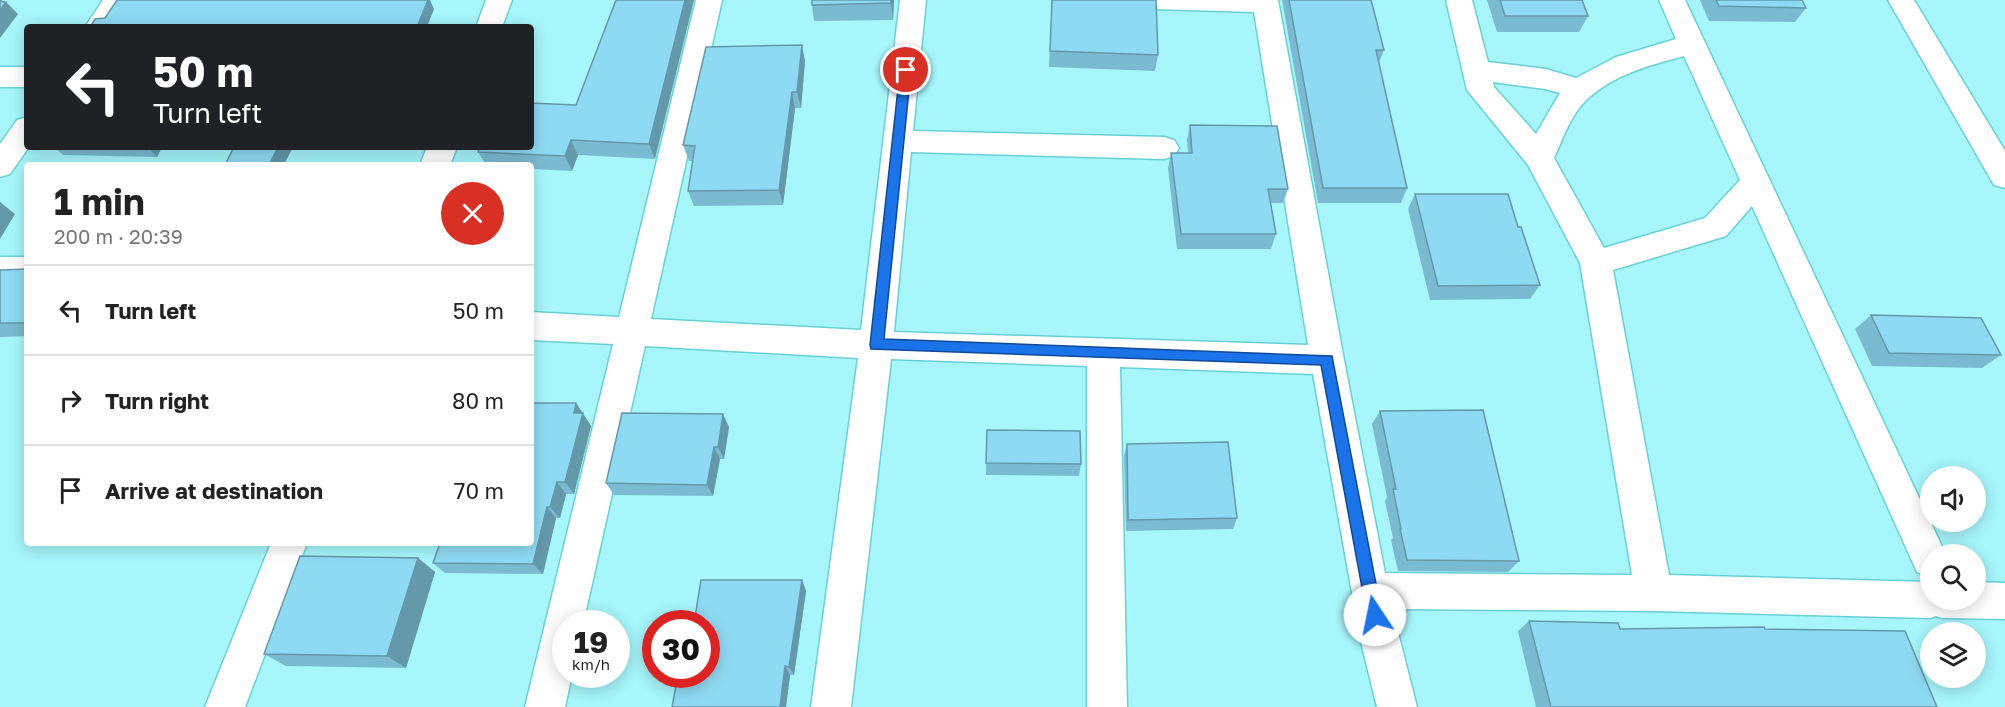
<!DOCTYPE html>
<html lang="en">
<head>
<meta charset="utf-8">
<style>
	:root { --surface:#fff; --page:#f2f2f2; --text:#222; --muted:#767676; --line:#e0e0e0 }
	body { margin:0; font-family:"Golos Text",sans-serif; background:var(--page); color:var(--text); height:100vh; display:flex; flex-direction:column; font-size:22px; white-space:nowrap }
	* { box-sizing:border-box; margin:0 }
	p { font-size:20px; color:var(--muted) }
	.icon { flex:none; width:33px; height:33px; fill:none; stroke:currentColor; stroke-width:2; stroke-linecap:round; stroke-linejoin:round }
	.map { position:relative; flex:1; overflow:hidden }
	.side { position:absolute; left:24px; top:162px; width:510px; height:384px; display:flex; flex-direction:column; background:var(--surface); border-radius:6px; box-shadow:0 3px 15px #0003 }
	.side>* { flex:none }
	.top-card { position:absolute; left:24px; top:24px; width:510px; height:126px; border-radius:6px; box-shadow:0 3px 15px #0003; background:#202124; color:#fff; overflow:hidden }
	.controls { position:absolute; left:1920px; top:466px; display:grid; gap:12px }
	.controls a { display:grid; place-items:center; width:66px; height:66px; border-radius:50%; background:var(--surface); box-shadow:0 3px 15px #0003; font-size:30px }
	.speed { position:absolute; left:552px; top:610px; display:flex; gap:12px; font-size:30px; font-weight:700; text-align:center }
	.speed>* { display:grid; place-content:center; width:78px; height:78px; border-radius:50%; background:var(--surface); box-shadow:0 3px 15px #0003; line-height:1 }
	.speed small { font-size:15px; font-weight:400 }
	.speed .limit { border:9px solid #d22; background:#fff; color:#111 }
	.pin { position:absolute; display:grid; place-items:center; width:51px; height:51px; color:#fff; margin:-26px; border:3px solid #fff; border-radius:50%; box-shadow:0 2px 6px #0007 }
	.me { position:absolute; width:66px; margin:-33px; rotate:349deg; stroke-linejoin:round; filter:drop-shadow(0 0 4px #0008) }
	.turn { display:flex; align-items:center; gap:21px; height:126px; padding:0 30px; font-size:27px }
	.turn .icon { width:78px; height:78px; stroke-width:2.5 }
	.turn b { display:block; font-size:42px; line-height:51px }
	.round { display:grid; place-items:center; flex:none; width:63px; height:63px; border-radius:32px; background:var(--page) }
	.headline { display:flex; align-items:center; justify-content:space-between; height:102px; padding:0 30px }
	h1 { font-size:36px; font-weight:700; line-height:45px }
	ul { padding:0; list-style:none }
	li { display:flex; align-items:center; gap:18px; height:90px; padding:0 30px; border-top:2px solid var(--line) }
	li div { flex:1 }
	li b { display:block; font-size:22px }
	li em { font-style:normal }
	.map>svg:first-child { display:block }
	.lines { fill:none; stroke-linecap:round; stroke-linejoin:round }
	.minor-casing { stroke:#68d1d7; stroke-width:3 }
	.minor { fill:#fff; fill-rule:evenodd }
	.wall { fill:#7bbbd1 }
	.shaded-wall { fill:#6499aa }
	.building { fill:#8fdaf3; stroke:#6499aa; stroke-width:1.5 }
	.route { fill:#1a73e8; stroke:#114b97; stroke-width:1.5 }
</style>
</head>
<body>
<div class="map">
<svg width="2005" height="707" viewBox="0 0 2005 707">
	<rect width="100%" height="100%" fill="#a6f6fb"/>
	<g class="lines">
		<defs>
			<path id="minor" d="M 103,0 L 130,0 L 112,27 L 85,27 Z
				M 486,0 L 512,0 L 502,27 L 476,27 Z
				M 696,0 L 722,0 L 651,319 L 861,330 L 900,0 L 926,0 L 913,131 L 1164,137 L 1174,140 L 1179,148 L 1174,156 L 1164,159 L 911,152 L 894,332 L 1308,345 L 1254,12 L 1154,9 L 1145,6 L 1141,0 L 1278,0 L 1344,360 L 1385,573 L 1632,575 L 1580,263 L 1528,165 L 1467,90 L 1446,0 L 1472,0 L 1488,62 L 1546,69 L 1576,78 L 1616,57 L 1676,39 L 1659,0 L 1685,0 L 1946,555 L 1930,555 L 1930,577 L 1917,572 L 1752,206 L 1726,236 L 1613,270 L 1669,575 L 1930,582 L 1930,600 L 1976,600 L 1976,582 L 2005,583 L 2005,619 L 1942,618 L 1936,616 L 1930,618 L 1654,611 L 1392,609 L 1417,707 L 1377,707 L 1360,638 L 1313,374 L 1120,367 L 1127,707 L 1087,707 L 1087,366 L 891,359 L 851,707 L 811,707 L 858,358 L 645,346 L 583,624 L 566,624 L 566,675 L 572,675 L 565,707 L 525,707 L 613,344 L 531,340 L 531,312 L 619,317 ZM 1684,56 L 1740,180 L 1705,218 L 1604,248 L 1554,158 C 1561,143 1567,125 1577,111 C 1601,78 1646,66 1684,56 ZM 1493,82 L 1545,89 L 1560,93 L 1536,134 L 1494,87 Z
				M 1888,0 L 1914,0 L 2005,151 L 2005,188 L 1994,185 Z
				M 0,67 L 27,67 L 27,87 L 0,87 Z
				M 27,117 L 27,147 L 29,147 L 10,174 L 0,177 L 0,144 L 17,120 Z
				M 427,147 L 457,147 L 450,165 L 420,165 Z
				M 0,257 L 27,257 L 27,283 L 0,283 Z
				M 271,543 L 307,543 L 245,707 L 205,707 Z"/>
		</defs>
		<use href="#minor" class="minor-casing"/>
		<use href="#minor" class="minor"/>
	</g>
	<path class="wall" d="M 616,0 L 655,159 L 578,155 L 572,171 L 531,169 L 531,165 L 486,165 L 478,152 L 576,105 Z
		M 894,0 L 893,20 L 814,21 L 812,5 Z
		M 1052,0 L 1158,55 L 1155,71 L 1049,67 Z
		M 1282,0 L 1371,0 L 1384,50 L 1379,63 L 1407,188 L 1401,203 L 1318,203 Z
		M 1487,0 L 1582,0 L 1588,16 L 1579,32 L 1497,32 Z
		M 1700,0 L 1802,0 L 1806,8 L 1795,22 L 1709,21 Z
		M 805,61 L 801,108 L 795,108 L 783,205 L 694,206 L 688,191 L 693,161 L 689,161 L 683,145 Z
		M 1190,125 L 1288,189 L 1283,203 L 1271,203 L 1276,234 L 1271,249 L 1177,249 L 1168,168 L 1171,153 L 1188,153 L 1187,140 Z
		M 54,147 L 162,147 L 157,157 L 63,155 Z
		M 1415,194 L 1518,227 L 1540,285 L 1530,299 L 1430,300 L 1408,209 Z
		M 27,269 L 27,336 L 0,337 L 0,270 Z
		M 1871,315 L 2001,355 L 1982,368 L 1872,366 L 1855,329 Z
		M 576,403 L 591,426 L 574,494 L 566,494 L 560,518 L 556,518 L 543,574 L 445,573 L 433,563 Z
		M 1380,411 L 1519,561 L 1508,572 L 1398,571 L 1391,540 L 1393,538 L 1385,501 L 1387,497 L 1372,424 Z
		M 729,427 L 724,459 L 720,459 L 713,496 L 614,495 L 606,483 Z
		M 1127,444 L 1237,518 L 1233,529 L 1126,531 L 1124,456 Z
		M 986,463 L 1081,464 L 1079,476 L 986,475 Z
		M 418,558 L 435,572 L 406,668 L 286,666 L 264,654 Z
		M 802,580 L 806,591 L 794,675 L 790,675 L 786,707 L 672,707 Z
		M 1529,621 L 1620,629 L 1765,629 L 1937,707 L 1536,707 L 1518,631 Z"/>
	<path class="shaded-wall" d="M 428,0 L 430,0 L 434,9 L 427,27 L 417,27 Z
		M 685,0 L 694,0 L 655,159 L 649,144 Z
		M 891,0 L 894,0 L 893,20 L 891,3 Z
		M 6,2 L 18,14 L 0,38 L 0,10 Z
		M 802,45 L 805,61 L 801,108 L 797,92 Z
		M 792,92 L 795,108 L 783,205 L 779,190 Z
		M 571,140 L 578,155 L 572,171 L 565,156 Z
		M 148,147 L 162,147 L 157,157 Z
		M 278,147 L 293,147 L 284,165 L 269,165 Z
		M 0,202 L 15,214 L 0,239 Z
		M 576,403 L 591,426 L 574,494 L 565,482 L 574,413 Z
		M 723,414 L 729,427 L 724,459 L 718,447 Z
		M 714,447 L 720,459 L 713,496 L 707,485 Z
		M 557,482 L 566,494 L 560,518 L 550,507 Z
		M 547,507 L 556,518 L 543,574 L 533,564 Z
		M 418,558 L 435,572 L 406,668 L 387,656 Z
		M 802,580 L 806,591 L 794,675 L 789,667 Z
		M 785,666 L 790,675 L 786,707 L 780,707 Z"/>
	<path class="building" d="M 0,0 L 3,2 L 6,2 L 0,10 Z
		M 117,0 L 428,0 L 417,27 L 90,27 L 95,19 L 105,18 Z
		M 616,0 L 685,0 L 649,144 L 571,140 L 565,156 L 478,152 L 480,147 L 531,147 L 531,103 L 576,105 Z
		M 812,0 L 891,0 L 891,3 L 812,5 Z
		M 1052,0 L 1156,0 L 1158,55 L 1050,51 Z
		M 1289,0 L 1371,0 L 1384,50 L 1376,50 L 1407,188 L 1323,188 Z
		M 1500,0 L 1582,0 L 1588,16 L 1505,16 Z
		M 1716,0 L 1802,0 L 1806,8 L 1719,6 Z
		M 802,45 L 797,92 L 792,92 L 779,190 L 688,191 L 695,146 L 683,145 L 706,47 Z
		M 1190,125 L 1277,126 L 1288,189 L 1268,189 L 1276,234 L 1181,234 L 1171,153 L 1192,153 Z
		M 234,147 L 278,147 L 269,165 L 225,165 Z
		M 1415,194 L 1508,194 L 1518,227 L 1521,227 L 1540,285 L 1438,286 Z
		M 27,269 L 27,323 L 0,323 L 0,270 Z
		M 1871,315 L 1981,318 L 2001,355 L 1889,353 Z
		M 531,403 L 576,403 L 574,413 L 583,413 L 565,482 L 557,482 L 550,507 L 547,507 L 533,564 L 433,563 L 440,543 L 531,543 Z
		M 1483,410 L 1519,561 L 1407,560 L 1400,529 L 1401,529 L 1393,489 L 1396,489 L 1380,411 Z
		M 622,413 L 723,414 L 718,447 L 714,447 L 707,485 L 606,483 Z
		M 987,430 L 1080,431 L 1081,464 L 986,463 Z
		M 1228,442 L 1237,518 L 1128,520 L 1127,444 Z
		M 300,556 L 418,558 L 387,656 L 264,654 Z
		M 701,580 L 802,580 L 789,667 L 785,666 L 780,707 L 672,707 L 678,675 L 706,675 L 706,624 L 694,624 Z
		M 1529,621 L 1618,623 L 1620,629 L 1764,627 L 1765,629 L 1905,631 L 1937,707 L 1551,707 Z"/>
	<path class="route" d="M 906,66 L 911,70 L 884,339 L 1332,356 L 1382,615 L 1380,620 L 1375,622 L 1369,620 L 1367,615 L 1321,365 L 871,349 L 870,345 L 900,70 Z"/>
</svg>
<div class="controls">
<a><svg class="icon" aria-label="sound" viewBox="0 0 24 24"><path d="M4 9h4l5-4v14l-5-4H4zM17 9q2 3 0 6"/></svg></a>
<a><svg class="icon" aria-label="search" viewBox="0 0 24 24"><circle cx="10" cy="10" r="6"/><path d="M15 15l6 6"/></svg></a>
<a><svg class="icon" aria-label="layers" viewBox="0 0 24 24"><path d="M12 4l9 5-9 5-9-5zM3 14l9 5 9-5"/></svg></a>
</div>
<div class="speed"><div>19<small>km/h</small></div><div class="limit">30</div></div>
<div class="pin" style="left:906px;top:70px;background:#d93025"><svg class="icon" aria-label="arrive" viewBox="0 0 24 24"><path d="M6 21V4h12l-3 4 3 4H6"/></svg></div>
<svg class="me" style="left:1375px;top:615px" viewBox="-20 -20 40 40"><circle r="19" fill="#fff"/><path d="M0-13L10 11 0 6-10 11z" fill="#1a73e8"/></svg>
<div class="top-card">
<div class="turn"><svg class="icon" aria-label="left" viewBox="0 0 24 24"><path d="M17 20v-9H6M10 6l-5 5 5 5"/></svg><div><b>50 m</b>Turn left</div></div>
</div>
<section class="side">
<div class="headline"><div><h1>1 min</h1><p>200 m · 20:39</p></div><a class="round" style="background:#d93025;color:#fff"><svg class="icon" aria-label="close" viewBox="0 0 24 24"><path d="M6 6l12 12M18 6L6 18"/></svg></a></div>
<ul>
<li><svg class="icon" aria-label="left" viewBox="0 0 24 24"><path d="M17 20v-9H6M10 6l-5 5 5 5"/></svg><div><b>Turn left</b></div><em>50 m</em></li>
<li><svg class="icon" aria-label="right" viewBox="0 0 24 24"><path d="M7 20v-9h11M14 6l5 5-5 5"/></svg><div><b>Turn right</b></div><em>80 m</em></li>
<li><svg class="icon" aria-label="arrive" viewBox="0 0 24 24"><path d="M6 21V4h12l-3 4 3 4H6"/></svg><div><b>Arrive at destination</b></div><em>70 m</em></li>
</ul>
</section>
</div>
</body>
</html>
